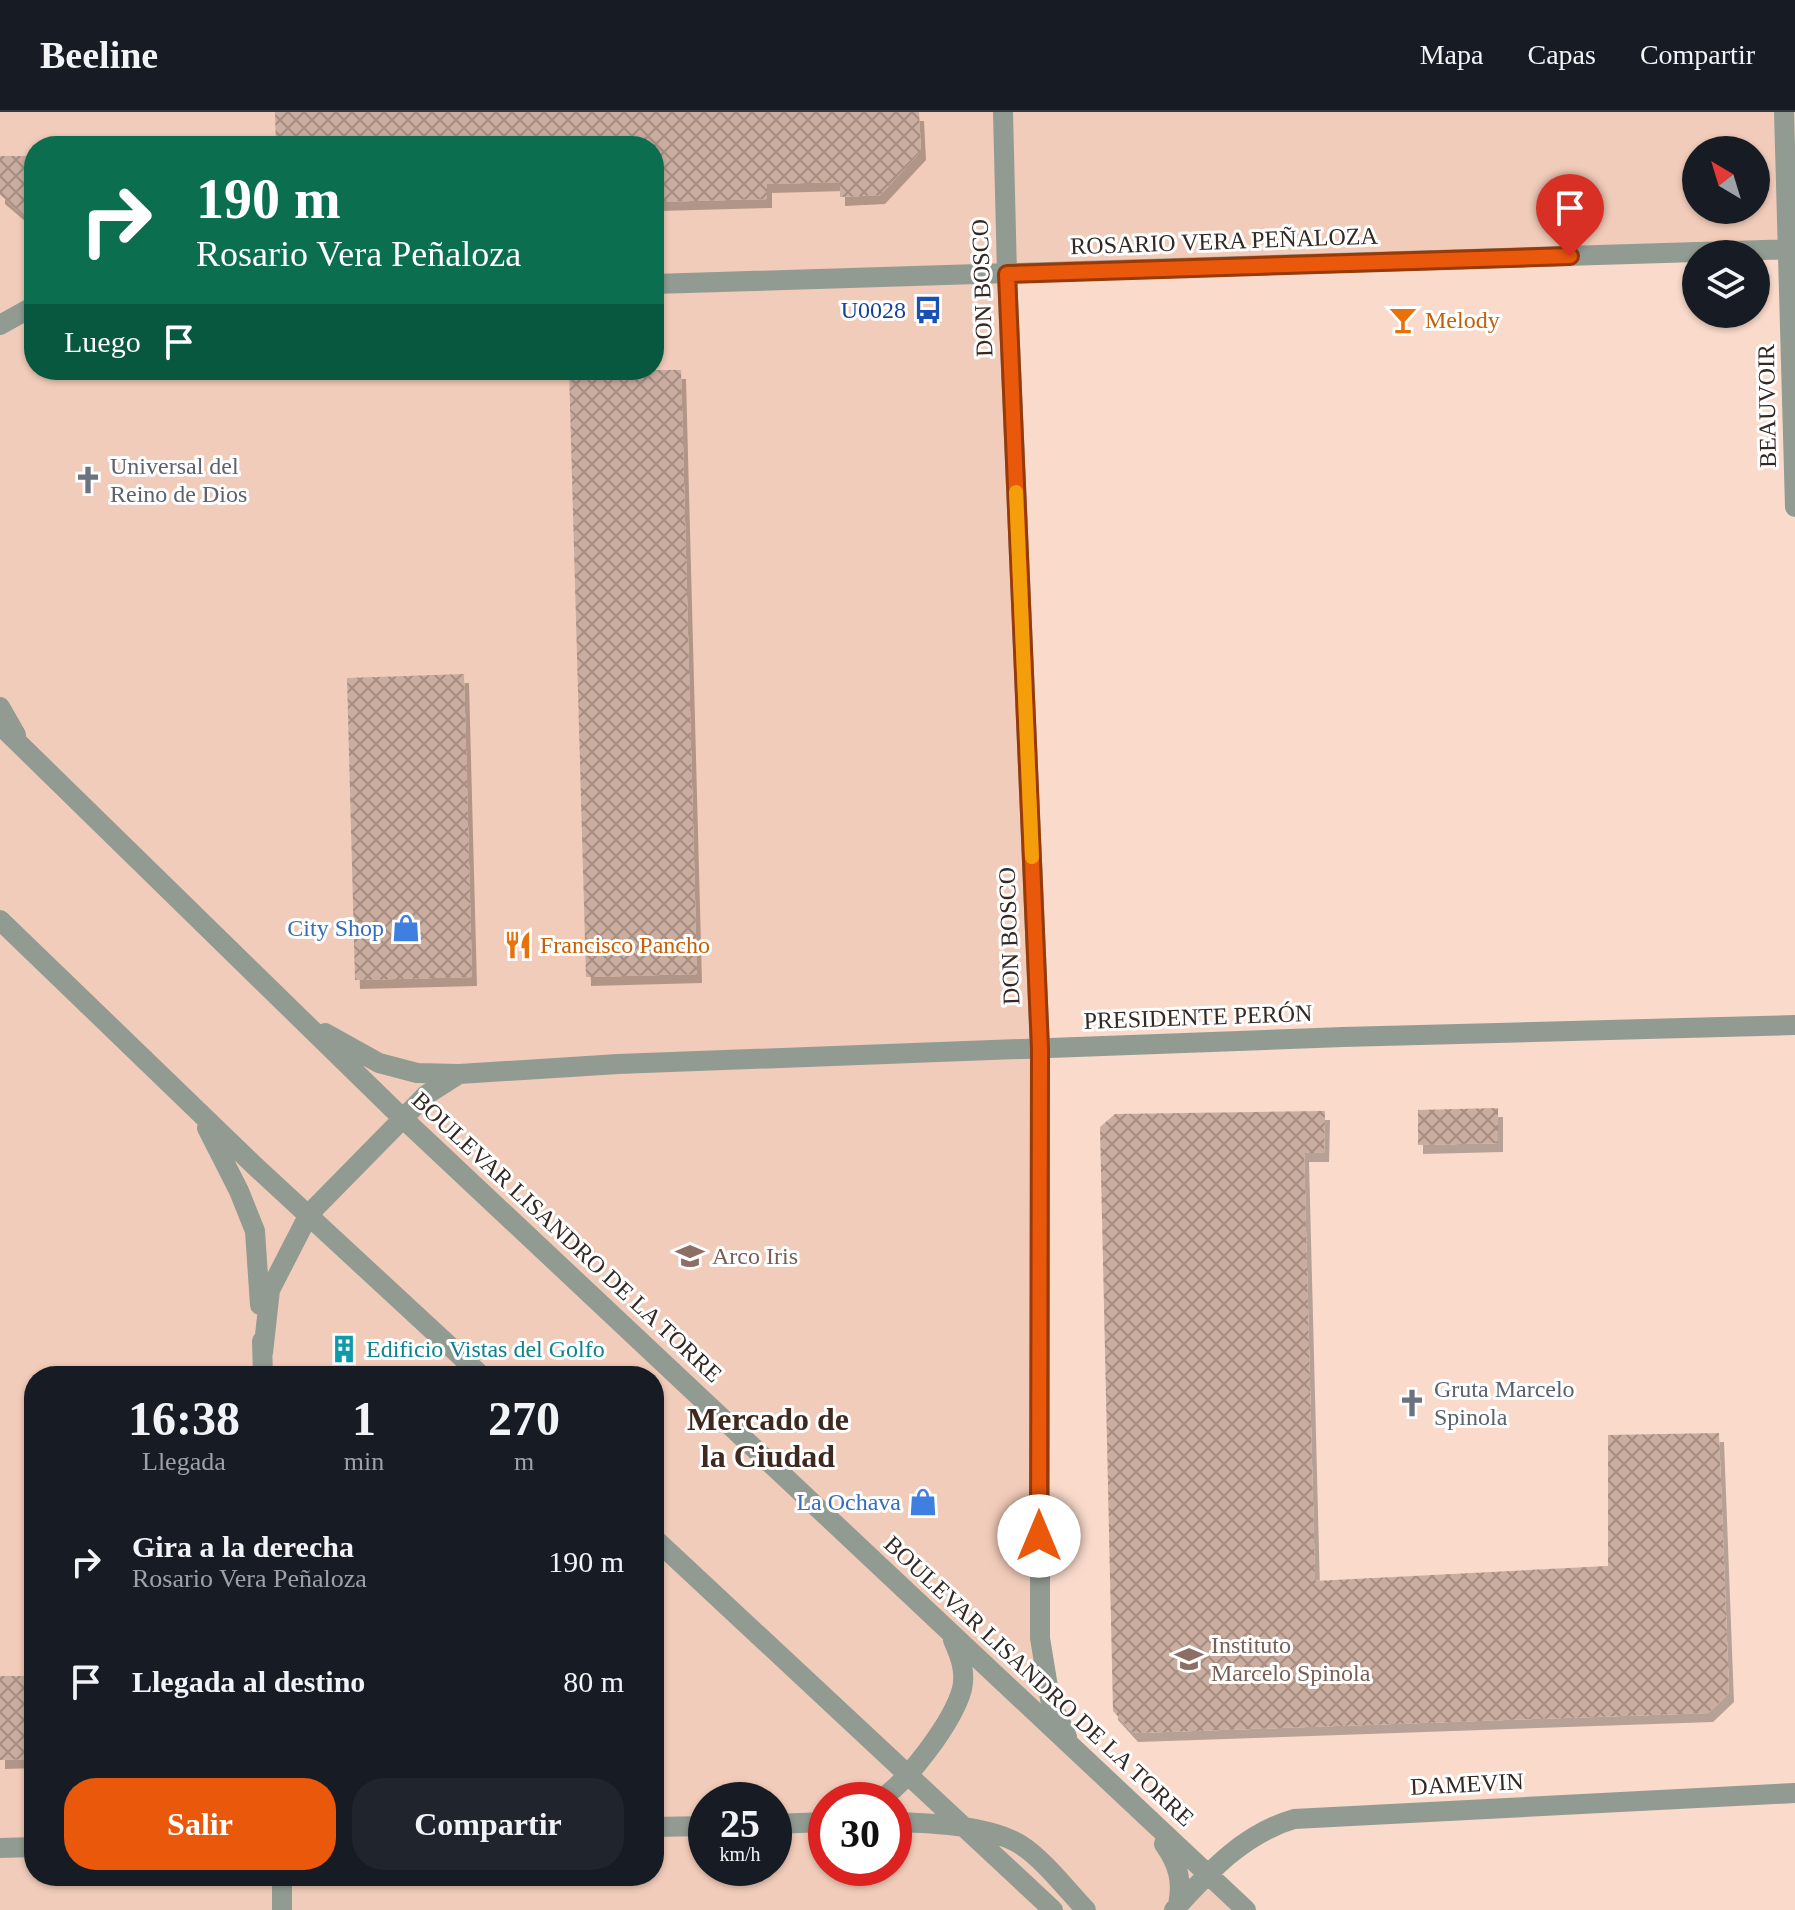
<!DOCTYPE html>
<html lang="es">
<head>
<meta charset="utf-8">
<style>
	:root { --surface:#171b24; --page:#20242c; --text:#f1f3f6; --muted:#9ea1a6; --line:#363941; --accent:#ea580c }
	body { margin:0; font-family:"Times New Roman",serif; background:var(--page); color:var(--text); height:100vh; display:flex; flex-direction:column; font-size:30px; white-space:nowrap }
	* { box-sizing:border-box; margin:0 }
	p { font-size:26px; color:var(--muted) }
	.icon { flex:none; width:44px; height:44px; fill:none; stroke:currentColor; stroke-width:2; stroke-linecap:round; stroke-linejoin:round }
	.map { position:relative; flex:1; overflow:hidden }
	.drawer { position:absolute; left:24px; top:1254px; width:640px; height:520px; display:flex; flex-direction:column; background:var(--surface); border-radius:32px; box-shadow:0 2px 6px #0004 }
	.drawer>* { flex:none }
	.banner { position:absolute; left:24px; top:24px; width:640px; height:244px; border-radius:32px; box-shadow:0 2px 6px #0004; background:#0b6e4f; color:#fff; overflow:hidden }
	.needle { width:52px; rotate:322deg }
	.fabs { position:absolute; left:1682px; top:24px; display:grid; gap:16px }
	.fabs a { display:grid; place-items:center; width:88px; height:88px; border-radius:50%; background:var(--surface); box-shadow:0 2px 6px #0004; font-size:40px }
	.speed { position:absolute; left:688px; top:1670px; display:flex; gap:16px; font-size:40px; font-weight:700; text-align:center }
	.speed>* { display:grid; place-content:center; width:104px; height:104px; border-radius:50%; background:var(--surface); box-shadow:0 2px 6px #0004; line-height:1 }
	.speed small { font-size:20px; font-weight:400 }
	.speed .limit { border:12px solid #d22; background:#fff; color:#111 }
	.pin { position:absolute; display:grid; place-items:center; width:68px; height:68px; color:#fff; margin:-82px -34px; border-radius:50% 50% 50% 0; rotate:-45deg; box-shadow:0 0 8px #0007 }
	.pin .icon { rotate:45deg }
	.me { position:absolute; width:88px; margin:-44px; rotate:0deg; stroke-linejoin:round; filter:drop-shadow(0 0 6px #0008) }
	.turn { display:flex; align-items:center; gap:28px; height:168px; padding:0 40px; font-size:36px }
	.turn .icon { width:104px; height:104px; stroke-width:2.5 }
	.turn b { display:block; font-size:56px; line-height:68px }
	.then { display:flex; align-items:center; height:76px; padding:0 40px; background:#0003; gap:16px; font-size:30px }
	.eta { display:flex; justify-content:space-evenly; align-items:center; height:136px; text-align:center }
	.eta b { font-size:48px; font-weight:600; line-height:56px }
	.button { display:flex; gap:16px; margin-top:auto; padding:16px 40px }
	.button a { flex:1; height:92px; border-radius:32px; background:var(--accent); color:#fff; font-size:32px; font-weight:600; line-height:92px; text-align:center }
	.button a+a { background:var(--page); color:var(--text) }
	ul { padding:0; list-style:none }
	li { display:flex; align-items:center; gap:24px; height:120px; padding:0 40px }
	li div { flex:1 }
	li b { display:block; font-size:30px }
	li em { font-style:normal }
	header { display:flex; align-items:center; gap:48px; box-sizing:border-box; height:112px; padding:0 40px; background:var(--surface); border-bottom:2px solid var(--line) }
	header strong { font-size:38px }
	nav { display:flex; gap:44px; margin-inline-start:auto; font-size:28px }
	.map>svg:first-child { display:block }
	.built { fill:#f2ccba; fill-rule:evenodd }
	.building { fill:url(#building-cross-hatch); filter:url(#shadow) }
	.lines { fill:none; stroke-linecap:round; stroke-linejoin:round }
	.minor { stroke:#919b92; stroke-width:20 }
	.route-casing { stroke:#983908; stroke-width:20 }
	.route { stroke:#ea580c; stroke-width:14 }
	.slow { stroke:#f59e0b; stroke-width:14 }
	.labels { text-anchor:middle; stroke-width:6; stroke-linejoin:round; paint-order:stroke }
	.street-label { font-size:24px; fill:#342823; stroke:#fff }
	.transit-label { font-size:24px; fill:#164399; stroke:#fff; text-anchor:end }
	.food-label { font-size:24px; fill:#c56008; stroke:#fff; text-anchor:start }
	.worship-label { font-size:24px; fill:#5b616d; stroke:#fff; text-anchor:start }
	.shop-label { font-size:24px; fill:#366cbe; stroke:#fff; text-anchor:end }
	.education-label { font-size:24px; fill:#785e54; stroke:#fff; text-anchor:start }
	.culture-label { font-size:24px; fill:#0d838f; stroke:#fff; text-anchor:start }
	.district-label { font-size:32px; font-weight:bold; fill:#3f281d; stroke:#fff }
</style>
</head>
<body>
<header>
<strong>Beeline</strong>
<nav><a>Mapa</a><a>Capas</a><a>Compartir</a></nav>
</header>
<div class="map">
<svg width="1795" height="1798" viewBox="0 0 1795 1798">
	<defs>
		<pattern id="building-cross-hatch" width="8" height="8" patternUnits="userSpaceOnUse" patternTransform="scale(2)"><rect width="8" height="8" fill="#cbada0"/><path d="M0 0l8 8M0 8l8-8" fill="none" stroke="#a68d82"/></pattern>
		<filter id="shadow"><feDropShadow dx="5" dy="9" stdDeviation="0" flood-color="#0004"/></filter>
	</defs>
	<rect width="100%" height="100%" fill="#f9dacb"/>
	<path class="built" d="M 0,0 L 1795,0 L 1795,137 L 1008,162 L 1040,937 L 1039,1485 L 1059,1611 L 1246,1798 L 0,1798 ZM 34,34 L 654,34 L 654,258 L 34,258 ZM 1696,38 L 1756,38 L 1756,98 L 1696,98 ZM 34,1264 L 654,1264 L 654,1764 L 34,1764 ZM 706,1688 L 774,1688 L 774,1756 L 706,1756 ZM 826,1688 L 894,1688 L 894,1756 L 826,1756 Z"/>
	<path class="building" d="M 275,0 L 919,0 L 921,39 L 880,83 L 840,85 L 840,70 L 767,72 L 767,87 L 654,90 L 654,34 L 276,34 Z
		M 0,44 L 34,44 L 34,112 L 0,83 Z
		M 569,258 L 681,258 L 697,862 L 586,865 Z
		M 464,562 L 472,865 L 355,868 L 347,566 Z
		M 1498,996 L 1498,1031 L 1418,1033 L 1418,998 Z
		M 1325,999 L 1324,1041 L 1304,1041 L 1315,1469 L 1608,1454 L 1608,1323 L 1719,1321 L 1729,1581 L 1708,1601 L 1133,1621 L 1113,1599 L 1100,1015 L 1115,1002 Z
		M 0,1564 L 34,1564 L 34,1647 L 0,1648 Z"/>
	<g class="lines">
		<path class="minor" d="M 1003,0 L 1007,162 L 1040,937 L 1040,1526 L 1050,1587 L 1067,1625
			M 1784,0 L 1795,395
			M 654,172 L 1795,137
			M 0,213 L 34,194
			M 0,595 L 16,623
			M 0,613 L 394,998 L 1246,1798
			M 0,808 L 257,1056 L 482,1264
			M 325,921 L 379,951 L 417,961 L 459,962 L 618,952 L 1343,925 L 1795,913
			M 207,1016 L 239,1079 L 255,1119 L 260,1193
			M 262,1229 L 263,1264
			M 263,1241 L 270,1178 L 309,1102 L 426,983 L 459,962
			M 654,1426 L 1053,1798
			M 879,1688 C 907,1671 953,1610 962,1577 C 966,1559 960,1544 953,1528
			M 894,1710 C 931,1711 989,1713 1021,1733 C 1043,1747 1067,1778 1086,1798
			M 774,1712 L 826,1710
			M 654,1715 L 706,1714
			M 1164,1732 C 1178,1752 1183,1769 1178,1793
			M 0,1736 L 34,1735
			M 282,1764 L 282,1798
			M 1174,1798 C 1209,1760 1243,1722 1294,1707 L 1795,1681"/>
	</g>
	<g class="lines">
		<defs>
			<path id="route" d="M 1039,1424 L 1040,937 L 1007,162 L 1570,144"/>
		</defs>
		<use href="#route" class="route-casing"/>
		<use href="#route" class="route"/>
		<path class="slow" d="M 1016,380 L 1032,745"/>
	</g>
	<defs>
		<symbol id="bus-bare" viewBox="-9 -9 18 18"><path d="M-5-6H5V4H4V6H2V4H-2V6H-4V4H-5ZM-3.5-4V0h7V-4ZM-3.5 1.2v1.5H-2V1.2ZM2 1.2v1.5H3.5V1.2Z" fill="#1a4fb4" stroke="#fff" stroke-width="2.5" paint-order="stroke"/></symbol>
		<symbol id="bar-bare" viewBox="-9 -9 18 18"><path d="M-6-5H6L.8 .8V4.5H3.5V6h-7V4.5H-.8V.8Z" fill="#e8710a" stroke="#fff" stroke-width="2.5" paint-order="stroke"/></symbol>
		<symbol id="church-bare" viewBox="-9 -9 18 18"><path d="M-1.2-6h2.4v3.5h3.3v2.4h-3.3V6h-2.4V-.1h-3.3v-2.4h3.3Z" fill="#6b7280" stroke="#fff" stroke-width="2.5" paint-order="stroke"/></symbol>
		<symbol id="shop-bare" viewBox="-9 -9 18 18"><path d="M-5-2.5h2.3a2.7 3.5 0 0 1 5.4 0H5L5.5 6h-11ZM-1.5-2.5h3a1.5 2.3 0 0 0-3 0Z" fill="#3f7fe0" stroke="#fff" stroke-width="2.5" paint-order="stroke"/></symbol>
		<symbol id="restaurant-bare" viewBox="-9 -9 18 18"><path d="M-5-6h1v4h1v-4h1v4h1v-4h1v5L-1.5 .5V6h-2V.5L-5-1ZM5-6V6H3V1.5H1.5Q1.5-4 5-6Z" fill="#e8710a" stroke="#fff" stroke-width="2.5" paint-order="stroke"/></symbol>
		<symbol id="school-bare" viewBox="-9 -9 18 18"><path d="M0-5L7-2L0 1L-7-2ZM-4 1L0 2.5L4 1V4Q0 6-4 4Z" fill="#8d6e63" stroke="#fff" stroke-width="2.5" paint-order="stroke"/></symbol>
		<symbol id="building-bare" viewBox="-9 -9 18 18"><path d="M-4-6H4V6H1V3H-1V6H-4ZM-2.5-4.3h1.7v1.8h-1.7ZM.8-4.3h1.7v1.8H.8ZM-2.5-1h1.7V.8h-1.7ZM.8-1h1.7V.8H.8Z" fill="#0f9aa8" stroke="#fff" stroke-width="2.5" paint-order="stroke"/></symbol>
	</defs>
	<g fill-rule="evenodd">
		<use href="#bus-bare" x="908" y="178" width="40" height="40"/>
		<use href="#bar-bare" x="1383" y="188" width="40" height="40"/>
		<use href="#church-bare" x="68" y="348" width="40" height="40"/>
		<use href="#shop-bare" x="386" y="796" width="40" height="40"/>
		<use href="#restaurant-bare" x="498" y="813" width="40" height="40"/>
		<use href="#school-bare" x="670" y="1124" width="40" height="40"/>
		<use href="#building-bare" x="324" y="1217" width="40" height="40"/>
		<use href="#church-bare" x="1392" y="1271" width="40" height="40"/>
		<use href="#shop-bare" x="903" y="1370" width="40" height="40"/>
		<use href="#school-bare" x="1169" y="1527" width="40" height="40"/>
	</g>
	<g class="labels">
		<g class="street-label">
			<text transform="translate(1224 129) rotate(-2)" y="8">ROSARIO VERA PEÑALOZA</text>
			<text transform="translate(982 176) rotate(-92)" y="8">DON BOSCO</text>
			<text transform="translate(1767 294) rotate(-91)" y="8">BEAUVOIR</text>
			<text transform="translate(1009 824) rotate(-92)" y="8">DON BOSCO</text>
			<text transform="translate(1198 905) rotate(-2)" y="8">PRESIDENTE PERÓN</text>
			<text transform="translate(567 1125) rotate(43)" y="8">BOULEVAR LISANDRO DE LA TORRE</text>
			<text transform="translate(1039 1569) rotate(43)" y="8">BOULEVAR LISANDRO DE LA TORRE</text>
			<text transform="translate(1467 1672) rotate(-3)" y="8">DAMEVIN</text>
		</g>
		<g class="transit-label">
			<text x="906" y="206">U0028</text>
		</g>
		<g class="food-label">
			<text x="1425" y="216">Melody</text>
			<text x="540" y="841">Francisco Pancho</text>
		</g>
		<g class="worship-label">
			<text x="110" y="362">Universal del<tspan x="110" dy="28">Reino de Dios</tspan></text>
			<text x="1434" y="1285">Gruta Marcelo<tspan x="1434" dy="28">Spinola</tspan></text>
		</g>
		<g class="shop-label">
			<text x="384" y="824">City Shop</text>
			<text x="901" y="1398">La Ochava</text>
		</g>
		<g class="education-label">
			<text x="712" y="1152">Arco Iris</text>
			<text x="1211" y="1541">Instituto<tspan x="1211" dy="28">Marcelo Spinola</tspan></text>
		</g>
		<g class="culture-label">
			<text x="366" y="1245">Edificio Vistas del Golfo</text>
		</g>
		<g class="district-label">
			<text x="768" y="1318">Mercado de<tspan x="768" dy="37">la Ciudad</tspan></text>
		</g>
	</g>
</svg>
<div class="fabs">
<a><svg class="needle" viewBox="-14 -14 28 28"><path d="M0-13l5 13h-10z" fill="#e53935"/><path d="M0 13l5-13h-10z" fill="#9ea1a6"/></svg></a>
<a><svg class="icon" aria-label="layers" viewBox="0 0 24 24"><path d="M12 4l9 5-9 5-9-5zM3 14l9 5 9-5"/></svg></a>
</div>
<div class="speed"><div>25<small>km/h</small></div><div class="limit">30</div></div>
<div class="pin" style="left:1570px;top:144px;background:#d93025"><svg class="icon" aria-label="arrive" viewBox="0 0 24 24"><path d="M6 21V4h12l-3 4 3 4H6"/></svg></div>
<svg class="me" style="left:1039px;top:1424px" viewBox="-20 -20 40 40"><circle r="19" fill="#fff"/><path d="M0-13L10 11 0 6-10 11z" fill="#ea580c"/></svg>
<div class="banner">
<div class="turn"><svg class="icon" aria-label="right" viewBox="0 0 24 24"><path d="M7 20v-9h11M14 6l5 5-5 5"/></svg><div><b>190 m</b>Rosario Vera Peñaloza</div></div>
<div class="then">Luego<svg class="icon" aria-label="arrive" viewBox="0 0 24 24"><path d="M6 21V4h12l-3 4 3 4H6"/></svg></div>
</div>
<section class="drawer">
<div class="eta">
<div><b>16:38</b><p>Llegada</p></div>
<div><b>1</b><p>min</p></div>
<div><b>270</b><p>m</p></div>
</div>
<ul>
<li><svg class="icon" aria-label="right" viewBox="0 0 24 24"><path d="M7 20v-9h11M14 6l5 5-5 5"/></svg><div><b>Gira a la derecha</b><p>Rosario Vera Peñaloza</p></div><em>190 m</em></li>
<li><svg class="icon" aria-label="arrive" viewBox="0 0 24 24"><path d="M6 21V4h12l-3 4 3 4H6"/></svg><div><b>Llegada al destino</b></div><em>80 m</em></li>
</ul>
<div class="button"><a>Salir</a><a>Compartir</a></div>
</section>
</div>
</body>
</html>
